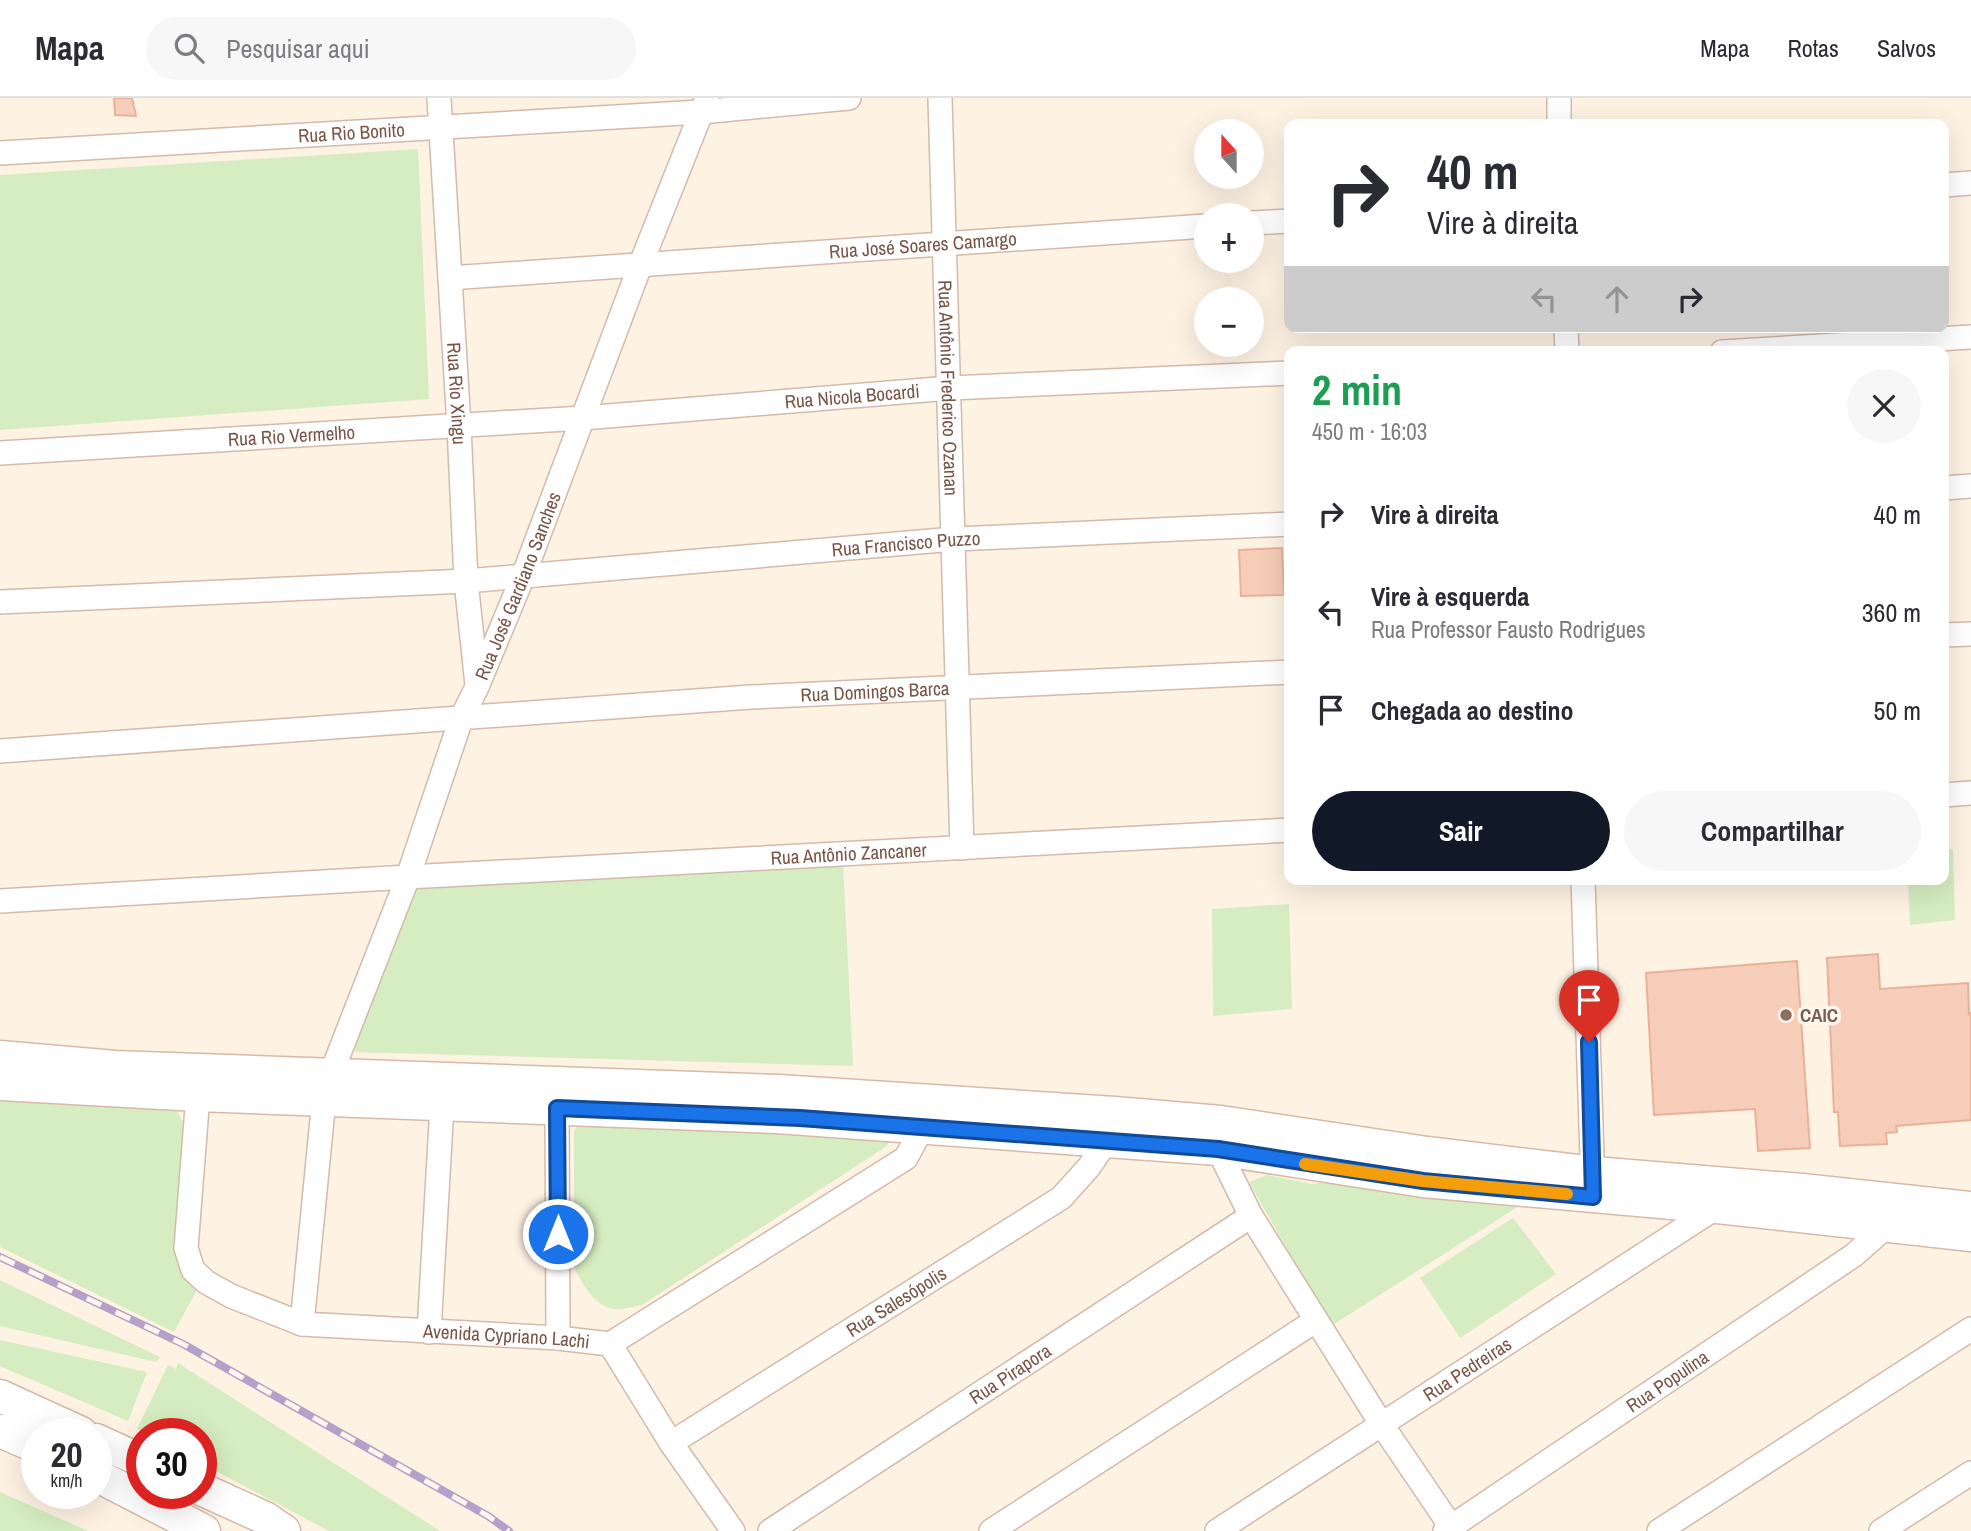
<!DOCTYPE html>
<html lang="pt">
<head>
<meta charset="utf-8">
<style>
	:root { --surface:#fff; --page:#f7f7f7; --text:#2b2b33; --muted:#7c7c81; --line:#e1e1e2; --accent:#111827 }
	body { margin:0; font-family:"Archivo Narrow",sans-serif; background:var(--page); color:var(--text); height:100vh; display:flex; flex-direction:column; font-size:26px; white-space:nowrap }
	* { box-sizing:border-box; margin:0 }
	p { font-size:23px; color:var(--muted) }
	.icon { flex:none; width:38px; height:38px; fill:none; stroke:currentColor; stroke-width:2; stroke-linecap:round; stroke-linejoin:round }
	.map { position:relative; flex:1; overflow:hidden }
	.drawer { position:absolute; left:1284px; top:248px; width:665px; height:539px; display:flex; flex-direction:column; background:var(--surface); border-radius:14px; box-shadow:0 7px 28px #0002 }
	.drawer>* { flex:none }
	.guide { position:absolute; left:1284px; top:21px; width:665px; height:214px; border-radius:14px; box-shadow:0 7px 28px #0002; background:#fff; color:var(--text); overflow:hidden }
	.needle { width:46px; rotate:339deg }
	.controls { position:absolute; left:1194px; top:21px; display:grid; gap:14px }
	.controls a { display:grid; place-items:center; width:70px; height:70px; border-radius:50%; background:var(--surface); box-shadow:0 7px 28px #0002; font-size:35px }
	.speed { position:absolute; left:21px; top:1320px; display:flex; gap:14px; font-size:35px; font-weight:700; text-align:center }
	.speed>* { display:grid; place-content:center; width:91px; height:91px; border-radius:50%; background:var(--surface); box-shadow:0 7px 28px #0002; line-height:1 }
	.speed small { font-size:18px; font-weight:400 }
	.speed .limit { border:10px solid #d22; background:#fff; color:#111 }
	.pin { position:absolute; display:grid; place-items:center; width:60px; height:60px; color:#fff; margin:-72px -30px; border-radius:50% 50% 50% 0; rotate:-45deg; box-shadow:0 0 7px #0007 }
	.pin .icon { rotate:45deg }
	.me { position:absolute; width:77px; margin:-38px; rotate:0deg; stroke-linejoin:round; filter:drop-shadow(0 0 5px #0008) }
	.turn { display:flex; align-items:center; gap:24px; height:147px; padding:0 28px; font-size:32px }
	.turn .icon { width:91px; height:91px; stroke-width:2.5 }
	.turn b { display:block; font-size:49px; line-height:60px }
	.lanes { display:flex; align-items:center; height:66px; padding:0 28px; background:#0003; justify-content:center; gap:35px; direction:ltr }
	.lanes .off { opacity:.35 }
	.round { display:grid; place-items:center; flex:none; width:74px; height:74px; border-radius:37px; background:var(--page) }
	.head { display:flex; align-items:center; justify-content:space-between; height:119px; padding:0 28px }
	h1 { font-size:42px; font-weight:800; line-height:52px; color:#1e9e55 }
	.action { display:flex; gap:14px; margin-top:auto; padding:14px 28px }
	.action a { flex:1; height:80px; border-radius:42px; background:var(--accent); color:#fff; font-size:28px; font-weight:800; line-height:80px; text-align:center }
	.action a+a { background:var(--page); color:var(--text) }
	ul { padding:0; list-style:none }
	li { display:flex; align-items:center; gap:21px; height:98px; padding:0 28px }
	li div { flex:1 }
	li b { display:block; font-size:26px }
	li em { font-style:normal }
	header { display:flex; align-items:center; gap:42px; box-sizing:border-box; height:98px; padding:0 35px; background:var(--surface); border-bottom:2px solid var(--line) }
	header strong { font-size:33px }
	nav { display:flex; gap:38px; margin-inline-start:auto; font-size:24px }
	.search { width:490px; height:63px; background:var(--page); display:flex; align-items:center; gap:18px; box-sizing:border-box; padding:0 24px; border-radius:38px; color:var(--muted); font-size:26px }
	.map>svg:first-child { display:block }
	.green { fill:#d5edc0 }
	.building { fill:#f6cdb8; stroke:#ebb197; stroke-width:2 }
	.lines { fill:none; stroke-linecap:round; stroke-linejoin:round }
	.street-casing { stroke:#d3baab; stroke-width:26 }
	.secondary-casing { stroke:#d6baa8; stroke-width:35 }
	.street { stroke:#fff; stroke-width:23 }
	.secondary { stroke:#fff; stroke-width:32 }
	.rail-casing { stroke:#b4a0c9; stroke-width:8 }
	.rail { stroke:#fff6ec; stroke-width:5; stroke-dasharray:16; stroke-linecap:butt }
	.route-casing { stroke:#114b97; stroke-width:18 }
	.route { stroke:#1a73e8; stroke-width:12 }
	.slow { stroke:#f59e0b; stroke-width:12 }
	.education-dot { fill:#8d6e63; stroke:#fff6ec; stroke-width:2.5 }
	.labels { text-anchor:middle; stroke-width:7; stroke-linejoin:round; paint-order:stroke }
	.street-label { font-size:19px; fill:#795546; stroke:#fff6ec }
	.education-label { font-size:19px; font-weight:bold; fill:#785e54; stroke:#fff6ec; text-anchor:start }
</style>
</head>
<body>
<header>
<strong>Mapa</strong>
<div class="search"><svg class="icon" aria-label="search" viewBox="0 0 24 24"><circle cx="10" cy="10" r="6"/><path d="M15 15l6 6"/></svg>Pesquisar aqui</div>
<nav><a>Mapa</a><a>Rotas</a><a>Salvos</a></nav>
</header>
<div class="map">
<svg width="1971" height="1433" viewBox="0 0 1971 1433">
	<rect width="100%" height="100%" fill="#fef2e3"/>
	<path class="green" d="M 418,51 L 429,301 L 0,332 L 0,77 Z
		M 1944,751 L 1953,751 L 1955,822 L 1910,827 L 1908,782 L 1944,782 Z
		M 843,765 L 853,968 L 356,954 L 353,942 L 414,791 Z
		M 1289,806 L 1292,911 L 1213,918 L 1212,811 Z
		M 0,994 L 174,1008 L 183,1024 L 177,1120 L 177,1165 L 185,1179 L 198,1190 L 174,1234 L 0,1149 Z
		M 582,1022 L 892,1042 L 884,1050 L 642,1207 C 634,1208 623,1212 615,1211 C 594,1209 582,1185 574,1169 L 574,1033 Z
		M 1267,1077 L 1311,1086 L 1358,1081 L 1519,1108 L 1331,1228 L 1249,1084 Z
		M 1513,1120 L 1556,1176 L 1460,1240 L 1420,1180 Z
		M 0,1182 L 160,1259 L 156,1264 L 0,1228 Z
		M 0,1242 L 147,1274 L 128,1323 L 0,1268 Z
		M 178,1265 L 440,1433 L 329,1433 L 201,1365 L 201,1335 L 146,1335 L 137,1331 L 168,1267 L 176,1271 Z
		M 0,1394 L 88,1433 L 0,1433 Z"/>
	<path class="building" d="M 114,0 L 132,0 L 136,18 L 115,17 Z
		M 1282,450 L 1284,497 L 1241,498 L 1239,452 Z
		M 1878,856 L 1880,891 L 1968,885 L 1969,916 L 1971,915 L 1971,1022 L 1896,1028 L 1897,1034 L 1886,1035 L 1887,1046 L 1840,1048 L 1838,1014 L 1834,1014 L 1827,860 Z
		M 1797,863 L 1810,1050 L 1758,1053 L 1755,1011 L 1654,1017 L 1646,875 Z"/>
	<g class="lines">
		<defs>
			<g id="street">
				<path id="s1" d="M 439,0 L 459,328 L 466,483 L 477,587"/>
				<path id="s2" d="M 940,0 L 962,750"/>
				<path d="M 1559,0 L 1559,26"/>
				<path id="s3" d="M 0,55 L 701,14 L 849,0"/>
				<path d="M 1944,87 L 1971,85"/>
				<path d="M 1251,125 L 1290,123"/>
				<path id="s4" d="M 450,180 C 702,164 954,143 1206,128"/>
				<path d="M 1566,229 L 1567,254"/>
				<path d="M 1722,254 L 1971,239"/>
				<path id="s5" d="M 0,355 L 583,320 L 950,290 L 1290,275"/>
				<path d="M 1944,390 L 1971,388"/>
				<path id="s6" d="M 0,504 L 466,483 L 954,441 L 1290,426"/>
				<path d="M 1944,537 L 1971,536"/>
				<path id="s7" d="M 0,653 L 751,599 L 1290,574"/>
				<path d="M 1944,697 L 1971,695"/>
				<path d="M 1583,782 L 1593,1090"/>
				<path id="s8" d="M 0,803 L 408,779 L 1290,732"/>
				<path id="s9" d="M 198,997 L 186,1150 L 193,1172 L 206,1184 L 231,1198 L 302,1226 L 558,1240 L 610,1246 L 671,1345 L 733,1433"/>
				<path d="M 557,1010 L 558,1240"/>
				<path d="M 1218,1041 L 1218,1051 L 1251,1118 L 1382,1327 L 1454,1433"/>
				<path id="s10" d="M 302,1226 L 324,1001 L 331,976 L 408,779 L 461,621 L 477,589 L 524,476 L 640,168 L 707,0"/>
				<path d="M 429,1234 L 442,1007"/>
				<path d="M 610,1246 L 906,1060 L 923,1028"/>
				<path id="s11" d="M 671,1345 L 1061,1100 L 1089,1069 L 1106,1044"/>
				<path id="s12" d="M 770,1433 L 1251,1118"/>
				<path d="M 991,1433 L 1315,1223"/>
				<path id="s13" d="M 1217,1433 L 1717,1109"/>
				<path id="s14" d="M 1445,1433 L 1854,1157 L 1887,1128"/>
				<path d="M 1659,1433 L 1971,1231"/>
				<path d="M 1881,1433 L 1971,1375"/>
			</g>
			<path id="secondary" d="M 0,959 L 115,969 L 779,993 L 1115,1015 L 1221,1024 L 1427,1055 L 1594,1075 L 1802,1092 L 1971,1110
				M 0,986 L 198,997 L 777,1019 L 1218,1051 L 1423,1083 L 1717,1109 L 1971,1137
				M 0,1298 L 81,1335
				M 0,1333 L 37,1349
				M 96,1342 L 142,1363
				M 96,1377 L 204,1433
				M 201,1391 L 265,1420 L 284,1433"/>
		</defs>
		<use href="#street" class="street-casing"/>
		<use href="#secondary" class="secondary-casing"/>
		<use href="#street" class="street"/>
		<use href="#secondary" class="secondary"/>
		<defs>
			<path id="rail" d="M 0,1159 L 183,1246 L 488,1418 L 509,1433"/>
		</defs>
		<use href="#rail" class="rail-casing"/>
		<use href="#rail" class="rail"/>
	</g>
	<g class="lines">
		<defs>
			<path id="route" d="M 558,1136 L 557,1010 L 800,1020 L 1218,1051 L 1423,1083 L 1593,1099 L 1589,944"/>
		</defs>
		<use href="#route" class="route-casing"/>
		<use href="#route" class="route"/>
		<path class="slow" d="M 1305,1066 L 1423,1083 L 1567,1096"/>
	</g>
	<circle class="education-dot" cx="1786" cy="917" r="7"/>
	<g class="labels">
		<g class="street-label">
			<text dy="7" stroke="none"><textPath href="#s3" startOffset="352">Rua Rio Bonito</textPath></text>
			<text dy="7" stroke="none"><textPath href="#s4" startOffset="474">Rua José Soares Camargo</textPath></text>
			<text dy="7" stroke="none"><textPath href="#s2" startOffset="290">Rua Antônio Frederico Ozanan</textPath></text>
			<text dy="7" stroke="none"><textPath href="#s1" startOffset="296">Rua Rio Xingu</textPath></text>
			<text dy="7" stroke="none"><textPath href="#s5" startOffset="854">Rua Nicola Bocardi</textPath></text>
			<text dy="7" stroke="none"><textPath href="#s5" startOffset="292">Rua Rio Vermelho</textPath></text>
			<text dy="7" stroke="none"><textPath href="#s6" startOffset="908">Rua Francisco Puzzo</textPath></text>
			<text dy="7" stroke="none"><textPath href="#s10" startOffset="775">Rua José Gardiano Sanches</textPath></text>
			<text dy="7" stroke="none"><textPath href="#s7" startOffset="877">Rua Domingos Barca</textPath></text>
			<text dy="7" stroke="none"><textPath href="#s8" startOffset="850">Rua Antônio Zancaner</textPath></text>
			<text dy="7" stroke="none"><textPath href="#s11" startOffset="266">Rua Salesópolis</textPath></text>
			<text dy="7" stroke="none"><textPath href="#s9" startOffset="504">Avenida Cypriano Lachi</textPath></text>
			<text dy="7" stroke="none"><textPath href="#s13" startOffset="298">Rua Pedreiras</textPath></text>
			<text dy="7" stroke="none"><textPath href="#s12" startOffset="287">Rua Pirapora</textPath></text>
			<text dy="7" stroke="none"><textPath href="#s14" startOffset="268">Rua Populina</textPath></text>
		</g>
		<g class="education-label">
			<text x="1800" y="924">CAIC</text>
		</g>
	</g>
</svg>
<div class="controls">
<a><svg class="needle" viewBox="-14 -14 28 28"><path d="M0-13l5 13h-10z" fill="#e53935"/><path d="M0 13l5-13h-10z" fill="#7c7c81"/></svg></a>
<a>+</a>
<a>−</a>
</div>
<div class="speed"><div>20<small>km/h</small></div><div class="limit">30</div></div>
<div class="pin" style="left:1589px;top:944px;background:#d93025"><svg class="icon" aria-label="arrive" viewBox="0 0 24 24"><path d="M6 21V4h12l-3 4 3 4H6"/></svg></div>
<svg class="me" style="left:558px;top:1136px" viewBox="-20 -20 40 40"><circle r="17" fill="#1a73e8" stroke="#fff" stroke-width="3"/><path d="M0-11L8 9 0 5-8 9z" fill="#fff"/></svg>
<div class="guide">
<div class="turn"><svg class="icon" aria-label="right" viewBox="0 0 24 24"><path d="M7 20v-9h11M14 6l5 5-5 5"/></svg><div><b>40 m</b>Vire à direita</div></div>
<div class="lanes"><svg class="icon off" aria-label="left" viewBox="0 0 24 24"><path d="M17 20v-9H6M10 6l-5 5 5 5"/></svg><svg class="icon off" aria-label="ahead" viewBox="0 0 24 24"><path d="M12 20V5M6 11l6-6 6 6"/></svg><svg class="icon" aria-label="right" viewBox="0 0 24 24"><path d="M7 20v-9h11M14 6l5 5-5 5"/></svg></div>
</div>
<section class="drawer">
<div class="head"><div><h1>2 min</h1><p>450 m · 16:03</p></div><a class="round"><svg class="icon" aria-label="close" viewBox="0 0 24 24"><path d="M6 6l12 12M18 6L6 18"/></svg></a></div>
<ul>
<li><svg class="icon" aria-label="right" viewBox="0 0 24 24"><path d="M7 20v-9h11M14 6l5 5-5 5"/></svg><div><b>Vire à direita</b></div><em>40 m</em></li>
<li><svg class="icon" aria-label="left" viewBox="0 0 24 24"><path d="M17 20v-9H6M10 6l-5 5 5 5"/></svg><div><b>Vire à esquerda</b><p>Rua Professor Fausto Rodrigues</p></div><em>360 m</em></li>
<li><svg class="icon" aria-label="arrive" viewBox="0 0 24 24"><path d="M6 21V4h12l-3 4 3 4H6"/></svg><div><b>Chegada ao destino</b></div><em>50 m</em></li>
</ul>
<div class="action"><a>Sair</a><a>Compartilhar</a></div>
</section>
</div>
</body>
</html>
